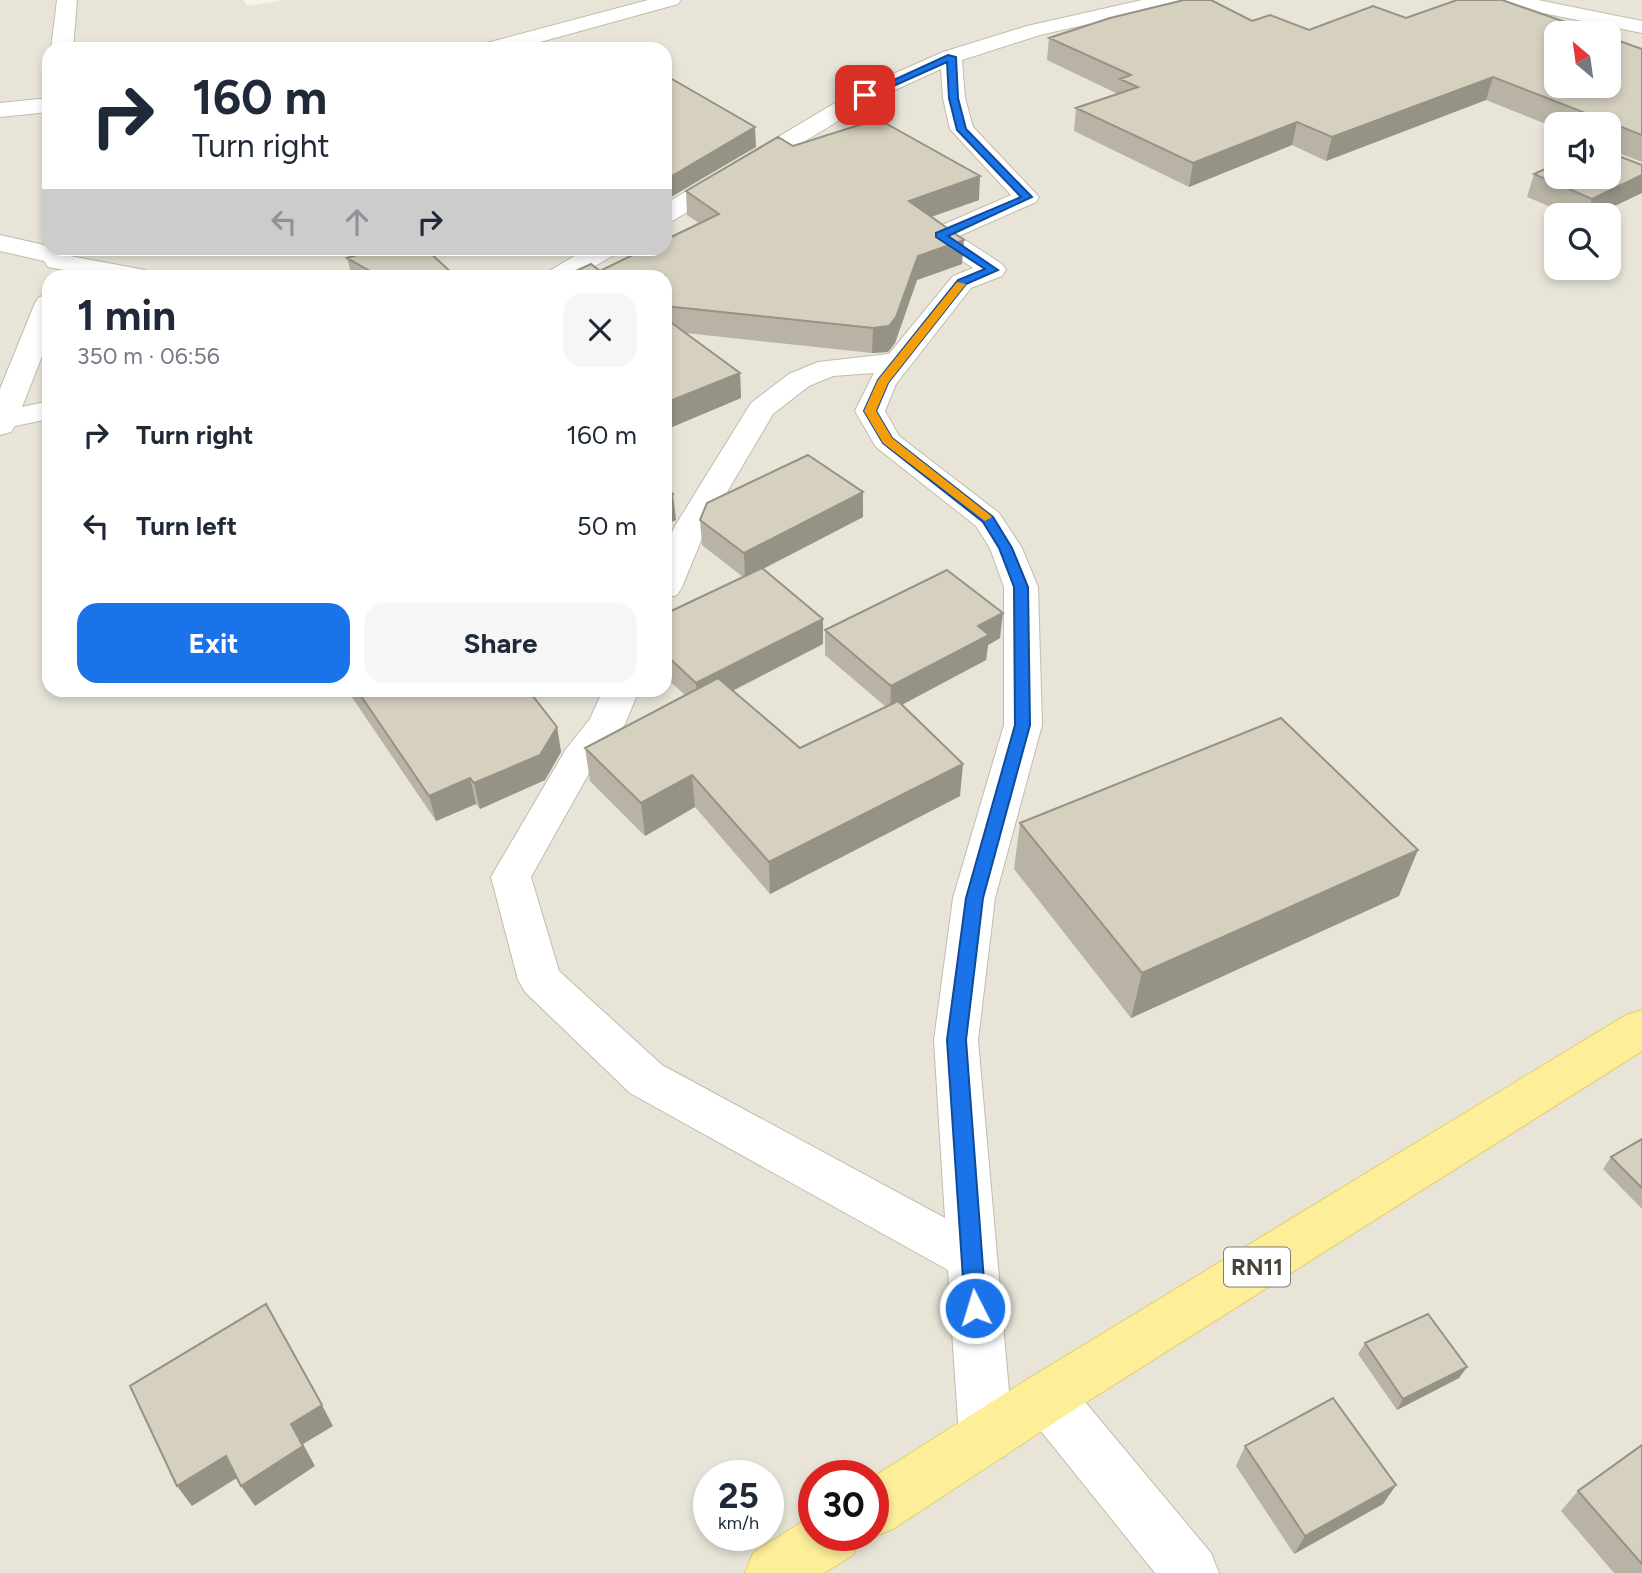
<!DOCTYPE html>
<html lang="en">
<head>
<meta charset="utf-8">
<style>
	:root { --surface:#fff; --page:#f6f6f7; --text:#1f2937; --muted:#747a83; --accent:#1a73e8 }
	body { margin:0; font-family:Figtree,sans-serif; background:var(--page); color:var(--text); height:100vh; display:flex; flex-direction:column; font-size:26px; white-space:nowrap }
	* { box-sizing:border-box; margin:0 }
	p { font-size:23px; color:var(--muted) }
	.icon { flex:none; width:38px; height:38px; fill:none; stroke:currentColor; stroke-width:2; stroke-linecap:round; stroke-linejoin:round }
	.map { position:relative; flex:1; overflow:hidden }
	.side { position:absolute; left:42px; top:270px; width:630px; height:427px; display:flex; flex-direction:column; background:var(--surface); border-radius:21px; box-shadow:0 4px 10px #0003 }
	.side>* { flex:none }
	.guide { position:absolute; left:42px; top:42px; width:630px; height:214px; border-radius:21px; box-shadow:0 4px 10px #0003; background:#fff; color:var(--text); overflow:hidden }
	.needle { width:46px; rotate:331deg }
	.fabs { position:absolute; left:1544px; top:21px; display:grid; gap:14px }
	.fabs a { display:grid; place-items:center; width:77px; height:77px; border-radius:14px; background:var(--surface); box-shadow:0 4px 10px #0003; font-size:35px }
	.speed { position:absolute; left:693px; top:1460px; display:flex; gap:14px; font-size:35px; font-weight:700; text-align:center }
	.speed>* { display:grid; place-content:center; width:91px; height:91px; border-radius:50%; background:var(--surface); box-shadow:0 4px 10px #0003; line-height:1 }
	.speed small { font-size:18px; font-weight:400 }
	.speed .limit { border:10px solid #d22; background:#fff; color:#111 }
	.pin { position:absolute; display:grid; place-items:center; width:60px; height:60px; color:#fff; margin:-30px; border-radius:14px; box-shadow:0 4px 10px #0006 }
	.me { position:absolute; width:77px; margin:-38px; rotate:355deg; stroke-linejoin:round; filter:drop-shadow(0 0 5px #0008) }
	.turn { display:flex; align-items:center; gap:24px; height:147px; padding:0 35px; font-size:32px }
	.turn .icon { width:91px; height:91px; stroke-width:2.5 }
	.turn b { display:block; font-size:49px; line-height:60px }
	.lanes { display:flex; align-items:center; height:66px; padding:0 35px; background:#0003; justify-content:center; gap:35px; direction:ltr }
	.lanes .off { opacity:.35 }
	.round { display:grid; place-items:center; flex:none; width:74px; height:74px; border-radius:21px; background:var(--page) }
	.overview { display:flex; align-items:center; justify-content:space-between; height:119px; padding:0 35px }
	h1 { font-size:42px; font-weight:700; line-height:52px }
	.button { display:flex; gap:14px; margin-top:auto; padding:14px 35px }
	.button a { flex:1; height:80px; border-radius:21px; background:var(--accent); color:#fff; font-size:28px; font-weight:700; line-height:80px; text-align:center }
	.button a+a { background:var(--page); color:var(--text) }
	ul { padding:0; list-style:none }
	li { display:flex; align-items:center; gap:21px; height:91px; padding:0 35px }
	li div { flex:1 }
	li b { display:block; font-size:26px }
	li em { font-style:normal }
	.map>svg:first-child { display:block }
	.residential { fill:#e8e5d8; fill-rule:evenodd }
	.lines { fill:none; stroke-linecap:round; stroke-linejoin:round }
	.street-casing { stroke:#c0bcac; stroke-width:2 }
	.primary-casing { stroke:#e3ce69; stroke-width:2 }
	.street { fill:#fff; fill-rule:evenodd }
	.primary { fill:#fdee9a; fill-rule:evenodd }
	.wall { fill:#b8b3a4 }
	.shaded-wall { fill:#969286 }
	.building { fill:#d6d0bf; stroke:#969286; stroke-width:2 }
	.route { fill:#1a73e8; stroke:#114b97; stroke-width:2 }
	.slow { fill:#f59e0b }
	.labels { text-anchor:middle; stroke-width:5; stroke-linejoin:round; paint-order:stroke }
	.shield { fill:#fff; stroke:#7f7c74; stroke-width:2 }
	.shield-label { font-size:23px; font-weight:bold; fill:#484438 }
</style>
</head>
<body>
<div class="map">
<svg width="1642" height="1573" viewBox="0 0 1642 1573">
	<rect width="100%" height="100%" fill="#f5f3ea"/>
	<path class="residential" d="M 0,0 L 243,0 L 247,6 L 285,0 L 1642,0 L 1642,1573 L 0,1573 ZM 1556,33 L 1608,33 L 1608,86 L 1556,86 ZM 49,49 L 665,49 L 665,248 L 49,248 ZM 1556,124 L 1608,124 L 1608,177 L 1556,177 ZM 1556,215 L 1608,215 L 1608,268 L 1556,268 ZM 49,276 L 665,276 L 665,690 L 49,690 ZM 709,1475 L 768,1475 L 768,1535 L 709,1535 ZM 814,1475 L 873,1475 L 873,1535 L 814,1535 Z"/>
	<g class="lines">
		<defs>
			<path id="street" d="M 57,0 L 77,0 L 73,49 L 51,49 Z
				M 648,0 L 681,0 L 678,4 L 515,49 L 480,49 L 483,44 Z
				M 1142,0 L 1179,0 L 1176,4 L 1040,35 L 962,60 L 965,98 L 973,127 L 1039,197 L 1036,202 L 959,236 L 1002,264 L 1006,270 L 1002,276 L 971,288 L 896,384 L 885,411 L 899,436 L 999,513 L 1022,548 L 1038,587 L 1042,725 L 995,898 L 978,1040 L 1013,1437 L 1005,1456 L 986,1464 L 967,1456 L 959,1437 L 948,1270 L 630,1093 L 525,992 L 518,980 L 491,877 L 566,749 L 590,719 L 603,690 L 639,690 L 625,724 L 593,766 L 531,877 L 559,971 L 662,1065 L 945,1218 L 934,1040 L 953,898 L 1004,725 L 1004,587 L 990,548 L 976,526 L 876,447 L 855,411 L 874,373 L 833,376 L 809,386 L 773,414 L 707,526 L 682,587 L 677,595 L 665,598 L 665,548 L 675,526 L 751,403 L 789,374 L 818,362 L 889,354 L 953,276 L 973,268 L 931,240 L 927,235 L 931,230 L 1011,195 L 950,129 L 943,98 L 941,69 L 873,100 L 674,220 L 665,223 L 665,204 L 857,90 L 943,52 L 1027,26 Z
				M 1498,0 L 1538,0 L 1642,21 L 1642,33 L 1508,6 L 1501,4 Z
				M 49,98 L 49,112 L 0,117 L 0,103 Z
				M 0,235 L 66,250 L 70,256 L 145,270 L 149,276 L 97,276 L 48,267 L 44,261 L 0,251 Z
				M 588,248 L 621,248 L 617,253 L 578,276 L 547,276 L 551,270 Z
				M 49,295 L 49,338 L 22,407 L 49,401 L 49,419 L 15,426 L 11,432 L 0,435 L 0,389 L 35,303 L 39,297 Z
				M 1047,1371 L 1066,1379 L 1211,1553 L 1219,1573 L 1155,1573 L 1028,1415 L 1021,1397 L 1028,1379 Z"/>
			<path id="primary" d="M 1642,1010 L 1642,1051 L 1066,1415 L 893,1529 L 873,1537 L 868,1535 L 873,1535 L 873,1477 L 1028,1379 L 1626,1015 Z
				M 813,1515 L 814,1535 L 861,1535 L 853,1555 L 824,1573 L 745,1573 L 753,1553 Z"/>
		</defs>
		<use href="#street" class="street-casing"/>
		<use href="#primary" class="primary-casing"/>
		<use href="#street" class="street"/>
		<use href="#primary" class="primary"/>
	</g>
	<path class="wall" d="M 1406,18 L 1642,49 L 1642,162 L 1608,149 L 1608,124 L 1556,124 L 1556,128 L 1486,100 L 1326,161 L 1292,145 L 1189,187 L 1074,131 L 1076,108 L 1118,94 L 1047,60 L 1049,38 L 1252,21 L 1309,30 Z
		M 793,146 L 979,200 L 931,217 L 962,264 L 917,280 L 895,343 L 888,352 L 872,353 L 686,333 L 740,373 L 741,398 L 665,430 L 665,276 L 600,271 L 699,223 L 687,215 L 686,191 Z
		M 1642,165 L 1596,215 L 1570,215 L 1527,197 L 1534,174 Z
		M 347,258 L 455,276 L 352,276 Z
		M 863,517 L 763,569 L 823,644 L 733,691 L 800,748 L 886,707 L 825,655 L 825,630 L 1000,638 L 988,645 L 986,660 L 902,705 L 960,796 L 770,894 L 695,807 L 645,836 L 590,781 L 585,748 L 685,695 L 665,677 L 665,614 L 743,577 L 702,545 L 700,520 Z
		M 347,690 L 528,690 L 557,727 L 561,752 L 545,780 L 480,809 L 476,804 L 436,821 Z
		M 1020,823 L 1399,896 L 1131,1018 L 1014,869 Z
		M 1642,1139 L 1642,1209 L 1603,1169 L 1611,1157 Z
		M 1365,1343 L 1467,1367 L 1459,1378 L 1397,1410 L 1358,1354 Z
		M 1642,1445 L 1642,1573 L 1614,1573 L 1561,1511 L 1578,1491 Z
		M 1245,1446 L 1396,1485 L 1383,1504 L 1294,1554 L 1236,1466 Z"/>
	<path class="shaded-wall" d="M 1493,77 L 1486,100 L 1326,161 L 1332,137 Z
		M 1297,122 L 1292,145 L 1189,187 L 1193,163 Z
		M 755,127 L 756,147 L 666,200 L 665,180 Z
		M 1642,175 L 1642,193 L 1596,215 L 1586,215 L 1592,199 Z
		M 980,176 L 979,200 L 908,225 L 909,201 Z
		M 964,240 L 962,264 L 917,280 L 895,343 L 888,352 L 872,353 L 873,328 L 918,256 Z
		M 740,373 L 741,398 L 665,430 L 665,403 Z
		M 863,492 L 863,517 L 745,578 L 744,553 Z
		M 673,494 L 676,520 L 665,525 L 665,497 Z
		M 1003,613 L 1000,638 L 988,645 L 986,660 L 890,711 L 891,686 L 978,626 Z
		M 823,619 L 823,644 L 698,708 L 696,683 Z
		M 557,727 L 561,752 L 545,780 L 480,809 L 474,783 Z
		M 963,764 L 960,796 L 770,894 L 769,862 Z
		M 692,775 L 695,807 L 645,836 L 641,803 Z
		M 470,778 L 476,804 L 436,821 L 429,796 Z
		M 1418,850 L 1399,896 L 1131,1018 L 1142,973 Z
		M 1467,1367 L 1459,1378 L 1397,1410 L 1403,1399 Z
		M 322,1405 L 333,1426 L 303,1444 L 315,1466 L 255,1506 L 241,1486 L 291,1424 Z
		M 226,1456 L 240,1476 L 192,1506 L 177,1486 Z
		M 1396,1485 L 1383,1504 L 1294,1554 L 1305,1536 Z"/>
	<path class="building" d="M 1184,0 L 1211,0 L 1252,21 L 1270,15 L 1309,30 L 1373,6 L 1406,18 L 1457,0 L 1502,0 L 1597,33 L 1556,33 L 1556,86 L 1608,86 L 1608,37 L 1642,49 L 1642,135 L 1493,77 L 1332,137 L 1297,122 L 1193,163 L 1076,108 L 1138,87 L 1120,79 L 1131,75 L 1049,38 L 1110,18 Z
		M 665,75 L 755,127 L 665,180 Z
		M 878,119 L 980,176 L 909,201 L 964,240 L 918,256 L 896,317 L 889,326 L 873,328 L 665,306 L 665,276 L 565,276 L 591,264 L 600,271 L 647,248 L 665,248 L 665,240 L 719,214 L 686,191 L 778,137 L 793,146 Z
		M 1608,152 L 1642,165 L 1642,175 L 1592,199 L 1534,174 L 1556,164 L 1556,177 L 1608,177 Z
		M 380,248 L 425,248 L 455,276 L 379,276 L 347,258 Z
		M 665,318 L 740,373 L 665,403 Z
		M 808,455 L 863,492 L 744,553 L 700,520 L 707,503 Z
		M 665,486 L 673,494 L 665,497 Z
		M 762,568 L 823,619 L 696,683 L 665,654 L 665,614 Z
		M 947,570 L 1003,613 L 978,626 L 989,635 L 891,686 L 825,630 Z
		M 718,678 L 800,748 L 898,701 L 963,764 L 769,862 L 692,775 L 641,803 L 585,748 Z
		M 357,690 L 528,690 L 557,727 L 540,755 L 474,783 L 470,778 L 429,796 Z
		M 1281,718 L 1418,850 L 1142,973 L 1020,823 Z
		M 1642,1139 L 1642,1188 L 1611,1157 Z
		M 266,1304 L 322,1405 L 291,1424 L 303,1446 L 241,1486 L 226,1456 L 177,1486 L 130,1386 Z
		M 1428,1314 L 1467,1367 L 1403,1399 L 1365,1343 Z
		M 1333,1398 L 1396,1485 L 1305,1536 L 1245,1446 Z
		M 1642,1445 L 1642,1564 L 1578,1491 Z"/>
	<path class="route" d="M 948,55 L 956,57 L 958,98 L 966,129 L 1032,197 L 948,236 L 998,270 L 966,284 L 888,383 L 876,411 L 892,438 L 993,517 L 1012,548 L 1028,587 L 1030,725 L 983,898 L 966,1040 L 986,1308 L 983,1315 L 975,1318 L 968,1315 L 965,1308 L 947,1040 L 966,898 L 1015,725 L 1014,587 L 999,548 L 983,522 L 883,443 L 864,411 L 878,380 L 958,280 L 985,269 L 936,237 L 936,233 L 1021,197 L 957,130 L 949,98 L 947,62 L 869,97 L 861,95 Z"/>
	<path class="slow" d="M 957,282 L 966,284 L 888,383 L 876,411 L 892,438 L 990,515 L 992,517 L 985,521 L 883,443 L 864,411 L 878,380 Z"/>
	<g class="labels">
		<rect class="shield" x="1224" y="1247.5" width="66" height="39" rx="5"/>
		<g class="shield-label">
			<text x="1257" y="1275">RN11</text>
		</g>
	</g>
</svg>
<div class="fabs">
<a><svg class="needle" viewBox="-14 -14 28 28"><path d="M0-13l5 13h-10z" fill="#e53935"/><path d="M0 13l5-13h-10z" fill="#747a83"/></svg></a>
<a><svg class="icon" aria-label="sound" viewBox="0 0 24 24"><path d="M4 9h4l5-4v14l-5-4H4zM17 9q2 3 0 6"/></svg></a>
<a><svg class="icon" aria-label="search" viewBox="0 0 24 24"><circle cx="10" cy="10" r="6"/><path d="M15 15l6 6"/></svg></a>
</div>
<div class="speed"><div>25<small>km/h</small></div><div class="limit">30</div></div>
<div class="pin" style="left:865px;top:95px;background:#d93025"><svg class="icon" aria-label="arrive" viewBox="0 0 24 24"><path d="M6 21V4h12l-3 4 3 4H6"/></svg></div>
<svg class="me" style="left:975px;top:1308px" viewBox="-20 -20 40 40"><circle r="17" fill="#1a73e8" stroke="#fff" stroke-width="3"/><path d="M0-11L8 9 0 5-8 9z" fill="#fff"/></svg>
<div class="guide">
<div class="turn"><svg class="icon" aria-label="right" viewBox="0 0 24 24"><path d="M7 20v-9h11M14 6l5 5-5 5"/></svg><div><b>160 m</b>Turn right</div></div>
<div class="lanes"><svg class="icon off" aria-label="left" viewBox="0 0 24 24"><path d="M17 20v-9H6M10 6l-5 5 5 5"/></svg><svg class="icon off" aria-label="ahead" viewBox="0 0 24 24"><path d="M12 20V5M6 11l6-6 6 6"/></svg><svg class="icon" aria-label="right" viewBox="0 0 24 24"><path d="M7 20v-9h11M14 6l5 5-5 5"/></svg></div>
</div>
<section class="side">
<div class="overview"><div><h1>1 min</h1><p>350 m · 06:56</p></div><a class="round"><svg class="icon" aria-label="close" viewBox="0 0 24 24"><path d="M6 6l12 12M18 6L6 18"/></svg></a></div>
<ul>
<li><svg class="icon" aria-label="right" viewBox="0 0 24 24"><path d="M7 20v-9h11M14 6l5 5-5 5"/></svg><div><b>Turn right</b></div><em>160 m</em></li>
<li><svg class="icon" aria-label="left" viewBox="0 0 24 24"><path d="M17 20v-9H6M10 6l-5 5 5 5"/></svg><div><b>Turn left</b></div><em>50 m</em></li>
</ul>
<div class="button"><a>Exit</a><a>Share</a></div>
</section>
</div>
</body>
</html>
